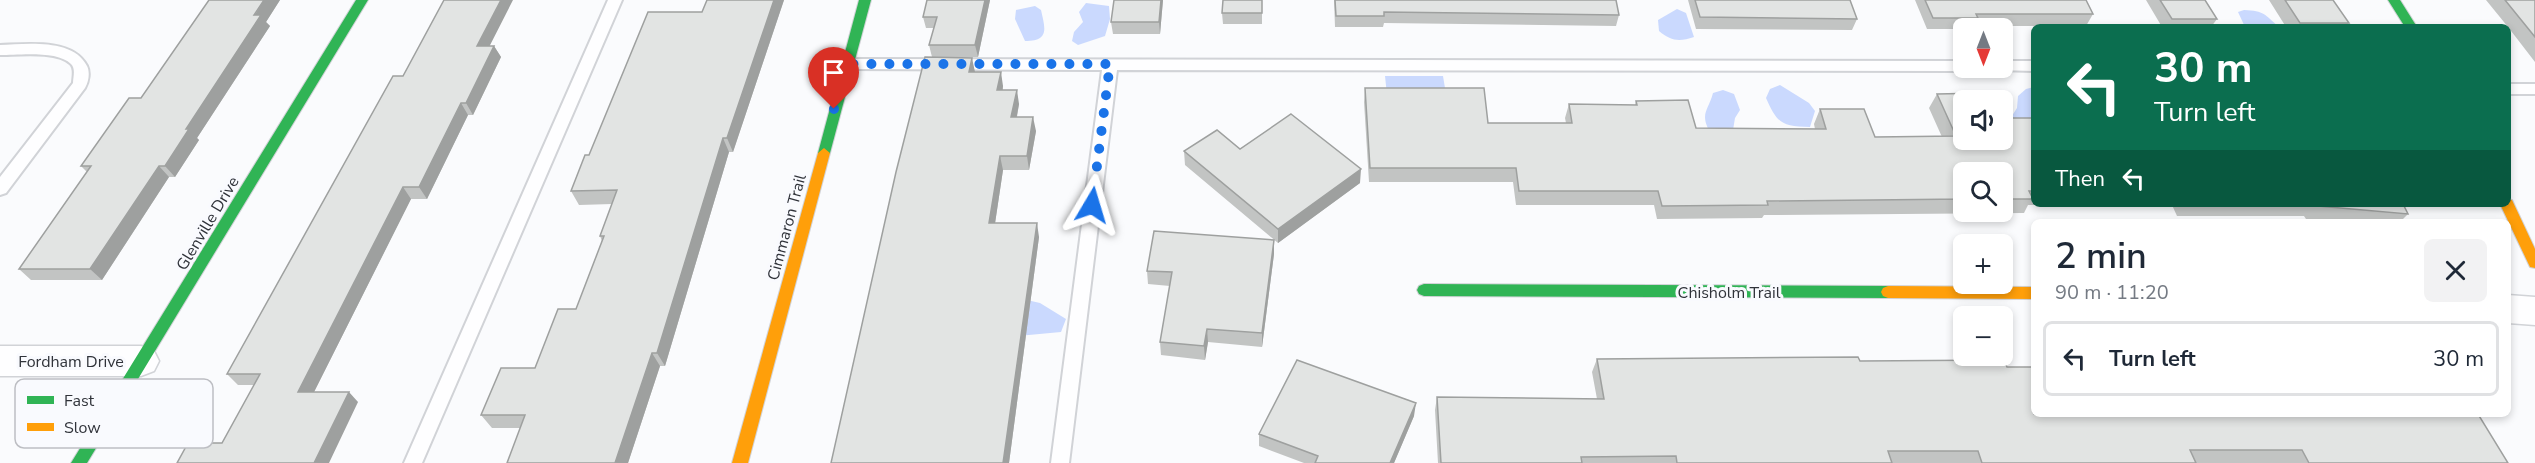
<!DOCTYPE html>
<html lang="en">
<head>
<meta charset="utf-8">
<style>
	:root { --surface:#fff; --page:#f2f2f3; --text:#1f2937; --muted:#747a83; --line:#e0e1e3 }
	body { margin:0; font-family:"Nunito Sans",sans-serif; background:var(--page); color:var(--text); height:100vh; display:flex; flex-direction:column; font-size:22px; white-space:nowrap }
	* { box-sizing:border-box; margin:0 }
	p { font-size:20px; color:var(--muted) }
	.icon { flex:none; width:33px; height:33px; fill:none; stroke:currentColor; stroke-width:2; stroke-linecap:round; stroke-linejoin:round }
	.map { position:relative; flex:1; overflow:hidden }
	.drawer { position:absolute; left:2031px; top:219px; width:480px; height:198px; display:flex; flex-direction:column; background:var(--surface); border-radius:9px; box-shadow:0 3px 9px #0003 }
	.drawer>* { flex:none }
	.guide { position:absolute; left:2031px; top:24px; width:480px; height:183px; border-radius:9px; box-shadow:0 3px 9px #0003; background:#0b6e4f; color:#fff; overflow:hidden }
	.needle { width:39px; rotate:180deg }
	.buttons { position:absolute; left:1953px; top:18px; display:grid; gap:12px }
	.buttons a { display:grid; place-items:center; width:60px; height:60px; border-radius:9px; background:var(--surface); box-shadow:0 3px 9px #0003; font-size:30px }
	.pin { position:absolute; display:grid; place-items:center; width:51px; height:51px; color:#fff; margin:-62px -26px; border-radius:50% 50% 50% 0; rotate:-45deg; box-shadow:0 0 6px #0007 }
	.pin .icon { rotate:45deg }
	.me { position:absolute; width:66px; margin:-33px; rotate:7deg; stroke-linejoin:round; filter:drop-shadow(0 0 4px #0008) }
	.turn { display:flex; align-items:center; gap:21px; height:126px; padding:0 24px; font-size:27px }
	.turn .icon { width:78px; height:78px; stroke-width:2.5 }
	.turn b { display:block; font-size:42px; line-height:51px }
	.then { display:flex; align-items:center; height:57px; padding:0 24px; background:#0003; gap:12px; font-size:22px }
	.round { display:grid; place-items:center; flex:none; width:63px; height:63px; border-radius:9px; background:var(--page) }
	.head { display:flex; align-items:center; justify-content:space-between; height:102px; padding:0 24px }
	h1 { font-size:36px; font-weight:600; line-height:45px }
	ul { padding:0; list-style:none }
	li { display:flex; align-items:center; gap:18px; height:75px; margin:0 12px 9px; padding:0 12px; border:3px solid var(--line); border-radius:9px }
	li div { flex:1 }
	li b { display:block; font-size:22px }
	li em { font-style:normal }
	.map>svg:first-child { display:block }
	.water { fill:#cad9fe }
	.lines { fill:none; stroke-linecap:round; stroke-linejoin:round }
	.lane-casing { stroke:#d1d3d7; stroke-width:4 }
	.street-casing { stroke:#d1d3d7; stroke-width:3 }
	.fast-casing { stroke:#d1d3d7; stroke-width:2 }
	.slow-casing { stroke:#d1d3d7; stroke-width:2 }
	.lane { fill:#fefeff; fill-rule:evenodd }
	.street { fill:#fefeff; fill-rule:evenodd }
	.fast { fill:#30b455; fill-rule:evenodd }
	.slow { fill:#ff9f0a; fill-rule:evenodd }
	.wall { fill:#c2c4c3; fill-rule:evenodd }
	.shaded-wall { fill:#9ea09f }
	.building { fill:#e2e4e3; stroke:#9ea09f; stroke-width:1.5 }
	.route { stroke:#1a73e8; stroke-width:10; stroke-dasharray:0 18 }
	.labels { text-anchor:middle; stroke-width:6; stroke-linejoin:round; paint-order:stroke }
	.street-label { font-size:16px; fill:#30333a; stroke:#f9fafe }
	.key { fill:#f9fafe; stroke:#bdbec3; stroke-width:1.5 }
	.key-label { font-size:16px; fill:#30333a }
</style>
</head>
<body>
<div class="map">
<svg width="2535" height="463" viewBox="0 0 2535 463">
	<rect width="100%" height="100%" fill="#fafbfd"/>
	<path class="water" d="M 1086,3 L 1109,6 L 1110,19 L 1105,36 L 1078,45 L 1072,41 L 1074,32 L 1083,22 L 1079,12 Z
		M 1035,6 L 1041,10 C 1045,28 1050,41 1025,41 L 1015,19 L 1016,10 Z
		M 1677,9 L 1686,13 L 1694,37 C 1679,42 1671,41 1659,31 L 1658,20 Z
		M 2244,10 C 2265,11 2264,14 2279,27 L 2245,27 L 2238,12 Z
		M 1385,76 L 1443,76 L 1446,94 L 1387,95 Z
		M 1780,85 L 1809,103 L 1815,111 L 1810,127 C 1782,127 1777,123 1766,98 L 1770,89 Z
		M 2034,87 L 2034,125 L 2008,122 L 2017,108 L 2018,96 L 2026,89 Z
		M 1723,90 L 1734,94 L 1740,110 L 1735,118 L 1733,130 L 1711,134 C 1699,113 1708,112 1713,93 Z
		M 1027,300 L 1040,303 L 1066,319 L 1061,332 L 1018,336 Z"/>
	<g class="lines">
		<defs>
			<path id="lane" d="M 608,0 L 622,0 L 422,463 L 404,463 Z
				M 0,45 C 26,44 73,38 87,66 C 90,72 89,81 85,88 L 6,193 L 0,195 L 0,177 L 73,83 C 73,77 76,69 71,64 C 58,50 17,55 0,55 Z
				M 846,59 L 1964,61 L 1964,68 L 1971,68 L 1964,71 L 1117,70 L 1069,463 L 1051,463 L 1102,70 L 846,69 L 839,64 Z
				M 2002,61 L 2034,61 L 2034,71 L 1997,70 L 1995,68 L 2002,68 Z
				M 2508,84 L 2535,84 L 2535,94 L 2508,94 Z"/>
			<path id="street" d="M 2508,295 L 2535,297 L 2535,325 L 2508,323 Z
				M 0,346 L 141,346 L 154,351 L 159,361 L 154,371 L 141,376 L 0,376 Z"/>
			<path id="fast" d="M 356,0 L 368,0 L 87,463 L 71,463 Z
				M 859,0 L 871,0 L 830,153 L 824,158 L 818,153 Z
				M 2388,0 L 2400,0 L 2417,27 L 2405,27 Z
				M 1424,284 L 1888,286 L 1893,288 L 1895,292 L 1893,296 L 1888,298 L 1424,296 L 1419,294 L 1417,290 L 1419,286 Z"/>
			<path id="slow" d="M 824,148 L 830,153 L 748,463 L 732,463 L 818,153 Z
				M 2508,199 L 2512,200 L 2535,249 L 2535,268 L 2530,267 L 2500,204 L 2508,204 Z
				M 1888,286 L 2034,287 L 2034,299 L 1888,298 L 1883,296 L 1881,292 L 1883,288 Z"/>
		</defs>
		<use href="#lane" class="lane-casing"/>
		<use href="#street" class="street-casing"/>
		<use href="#fast" class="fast-casing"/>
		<use href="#slow" class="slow-casing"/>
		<use href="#lane" class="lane"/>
		<use href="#street" class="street"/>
		<use href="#fast" class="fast"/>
		<use href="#slow" class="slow"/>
	</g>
	<path class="wall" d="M 209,0 L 280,0 L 266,22 L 270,26 L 197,138 L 199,140 L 175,177 L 169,177 L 102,280 L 31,280 L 19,269 L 87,172 L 81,166 L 141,98 Z
		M 707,0 L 784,0 L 733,152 L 729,152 L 665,366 L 660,366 L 628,463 L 507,463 L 521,428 L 492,428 L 481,415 L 535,368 L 576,309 L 602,241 L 600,236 L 612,204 L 579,205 L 571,191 L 589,155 L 702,12 Z
		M 927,0 L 990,0 L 978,57 L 932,57 L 929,45 L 934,28 L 926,28 L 923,17 Z
		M 1114,0 L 1163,0 L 1160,34 L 1113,34 L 1111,22 Z
		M 1262,0 L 1262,24 L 1223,24 L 1222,13 Z
		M 1334,0 L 1616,0 L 1619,15 L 1616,26 L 1384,23 L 1383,27 L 1335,27 Z
		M 1688,0 L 1850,0 L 1857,19 L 1852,30 L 1696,29 Z
		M 1915,0 L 2086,0 L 2093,14 L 2086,26 L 1973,26 L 1972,28 L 1964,28 L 1964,29 L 1927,29 Z
		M 2146,0 L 2205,0 L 2217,19 L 2211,27 L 2162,27 Z
		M 2269,0 L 2333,0 L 2349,23 L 2346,27 L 2286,27 Z
		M 2486,0 L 2535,0 L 2535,62 L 2508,27 Z
		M 490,46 L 494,46 L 501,57 L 473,115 L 468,115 L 427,199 L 411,199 L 314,392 L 358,402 L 222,443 L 254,385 L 238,385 L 227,374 Z
		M 975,72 L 1003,86 L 1003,90 L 1019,104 L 1017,117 L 1036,131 L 1029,170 L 1003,170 L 995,223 L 1039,237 L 1009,463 Z
		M 1365,88 L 1488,123 L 1566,123 L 1565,118 L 1569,104 L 1635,105 L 1636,101 L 1696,128 L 1815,129 L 1814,124 L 1820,109 L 1875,137 L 1942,137 L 1929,108 L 1937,94 L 1964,140 L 2034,118 L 2034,204 L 2425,204 L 2423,206 L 2403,204 L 2408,214 L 2400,222 L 2334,222 L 2306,219 L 2304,216 L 2177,216 L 2172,205 L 2028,205 L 2024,213 L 1764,215 L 1762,218 L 1657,219 L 1654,205 L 1516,205 L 1513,182 L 1369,182 L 1364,102 ZM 1964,172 L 2002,172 L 2002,212 L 1964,212 Z
		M 1240,149 L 1360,183 L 1278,243 L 1185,165 L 1184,151 Z
		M 1274,240 L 1274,254 L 1262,347 L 1208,342 L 1205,360 L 1161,355 L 1160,342 L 1170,286 L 1148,284 L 1147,271 Z
		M 1597,359 L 1860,361 L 2007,367 L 2508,463 L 1438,463 L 1435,410 L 1437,397 L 1597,399 L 1592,372 Z
		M 1414,416 L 1394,463 L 1304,463 L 1259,446 L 1259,434 Z"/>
	<path class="shaded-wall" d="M 264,0 L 280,0 L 266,22 L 270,26 L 197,138 L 199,140 L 175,177 L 165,166 L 186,129 Z
		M 501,0 L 513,0 L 484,57 L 477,46 Z
		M 774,0 L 784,0 L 733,152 L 727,138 Z
		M 985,0 L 990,0 L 978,57 L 975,45 Z
		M 1161,0 L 1163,0 L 1160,34 L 1159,22 Z
		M 494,46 L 501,57 L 473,115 L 466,103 Z
		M 972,58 L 975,72 L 969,72 Z
		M 1001,72 L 1003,86 L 1000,104 L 997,90 Z
		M 1017,90 L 1019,104 L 1014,131 L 1011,117 Z
		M 461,103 L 468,115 L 427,199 L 419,187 Z
		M 1033,117 L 1036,131 L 1029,170 L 1027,156 Z
		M 723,138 L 729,152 L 665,366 L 657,353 Z
		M 1000,156 L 1003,170 L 993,237 L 989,223 Z
		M 159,166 L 169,177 L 102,280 L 90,269 Z
		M 1361,169 L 1360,183 L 1278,243 L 1278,229 Z
		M 403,187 L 411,199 L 309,402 L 298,392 Z
		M 1037,223 L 1039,237 L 1009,463 L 1003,463 Z
		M 1274,240 L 1274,254 L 1262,347 L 1262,333 Z
		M 1207,329 L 1208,342 L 1205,360 L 1204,346 Z
		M 652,353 L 660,366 L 628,463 L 615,463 Z
		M 349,392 L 358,402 L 329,463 L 314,463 Z
		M 1416,403 L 1414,416 L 1394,463 L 1390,463 Z"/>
	<path class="building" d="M 209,0 L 264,0 L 254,15 L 261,15 L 186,129 L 189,129 L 165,166 L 159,166 L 90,269 L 19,269 L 91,166 L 81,166 L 129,98 L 141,98 Z
		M 444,0 L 501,0 L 477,46 L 494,46 L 466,103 L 461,103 L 419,187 L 403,187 L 298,392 L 349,392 L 314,463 L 177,463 L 188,443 L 222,443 L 260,374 L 227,374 L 393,76 L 403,76 Z
		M 707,0 L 774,0 L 727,138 L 723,138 L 657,353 L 652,353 L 615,463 L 507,463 L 525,415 L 481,415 L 501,368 L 535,368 L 558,309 L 576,309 L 604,236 L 600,236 L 617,190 L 571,191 L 585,155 L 589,155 L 648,12 L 702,12 Z
		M 927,0 L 985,0 L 975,45 L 929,45 L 937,17 L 923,17 Z
		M 1114,0 L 1161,0 L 1159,22 L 1111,22 Z
		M 1223,0 L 1262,0 L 1262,13 L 1222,13 Z
		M 1335,0 L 1616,0 L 1619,15 L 1384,12 L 1384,16 L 1336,16 Z
		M 1695,0 L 1850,0 L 1857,19 L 1700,17 Z
		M 1925,0 L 2086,0 L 2093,14 L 1976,14 L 1978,18 L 1933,18 Z
		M 2160,0 L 2205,0 L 2217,19 L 2172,19 Z
		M 2285,0 L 2333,0 L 2349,23 L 2300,23 Z
		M 2505,0 L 2535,0 L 2535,37 Z
		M 925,57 L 972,58 L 969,72 L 1001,72 L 997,90 L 1017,90 L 1011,117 L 1033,117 L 1027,156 L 1000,156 L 989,223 L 1037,223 L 1003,463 L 831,463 L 896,172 Z
		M 1365,88 L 1484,88 L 1488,123 L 1572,123 L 1569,104 L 1637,105 L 1636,101 L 1688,100 L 1696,128 L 1826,129 L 1820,109 L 1864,109 L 1875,137 L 1956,136 L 1937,94 L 1984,93 L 1987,100 L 1964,100 L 1964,140 L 2002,140 L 2002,118 L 2034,118 L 2034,191 L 2029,191 L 2033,199 L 2002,199 L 2002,172 L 1964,172 L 1964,199 L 1767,201 L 1768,205 L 1662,206 L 1658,191 L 1519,191 L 1516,168 L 1370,168 Z
		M 1291,114 L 1361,169 L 1278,229 L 1184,151 L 1217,130 L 1240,149 Z
		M 2317,204 L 2403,204 L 2408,214 L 2318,206 Z
		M 1154,231 L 1274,240 L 1262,333 L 1207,329 L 1204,346 L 1160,342 L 1172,272 L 1147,271 Z
		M 1858,357 L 1860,361 L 2004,360 L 2007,367 L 2034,367 L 2034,414 L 2478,414 L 2508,463 L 2309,463 L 2302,450 L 2190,450 L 2196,463 L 1982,463 L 1978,451 L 1888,451 L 1892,463 L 1677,463 L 1676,456 L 1581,457 L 1582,463 L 1441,463 L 1437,397 L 1604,399 L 1597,359 Z
		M 1297,360 L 1416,403 L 1390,463 L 1315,463 L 1318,456 L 1259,434 Z"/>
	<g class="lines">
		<path class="route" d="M 834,109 L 846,64 L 1110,64 L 1092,205"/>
	</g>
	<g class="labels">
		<g class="street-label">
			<text transform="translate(207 223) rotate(-59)" y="6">Glenville Drive</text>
			<text transform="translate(786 227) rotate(-75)" y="6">Cimmaron Trail</text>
			<text x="1729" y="298">Chisholm Trail</text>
			<text x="71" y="367">Fordham Drive</text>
		</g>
	</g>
	<rect x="15" y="379" width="198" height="69" rx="9" class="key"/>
	<rect x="27" y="396" width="27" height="8" fill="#30b455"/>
	<rect x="27" y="423" width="27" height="8" fill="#ff9f0a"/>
	<g class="key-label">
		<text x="64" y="406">Fast</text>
		<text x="64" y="433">Slow</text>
	</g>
</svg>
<div class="buttons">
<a><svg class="needle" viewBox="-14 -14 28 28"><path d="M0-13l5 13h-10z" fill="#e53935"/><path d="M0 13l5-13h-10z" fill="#747a83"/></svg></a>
<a><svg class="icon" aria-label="sound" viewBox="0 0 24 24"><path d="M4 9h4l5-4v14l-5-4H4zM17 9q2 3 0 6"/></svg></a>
<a><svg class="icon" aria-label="search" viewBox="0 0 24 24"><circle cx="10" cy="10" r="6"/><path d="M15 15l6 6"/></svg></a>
<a>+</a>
<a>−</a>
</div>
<div class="pin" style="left:834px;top:109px;background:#d93025"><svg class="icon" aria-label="arrive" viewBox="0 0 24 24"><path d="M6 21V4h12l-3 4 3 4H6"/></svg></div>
<svg class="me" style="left:1092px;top:205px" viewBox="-20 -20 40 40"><path d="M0-17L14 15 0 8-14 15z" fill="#1a73e8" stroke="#fff" stroke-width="4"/></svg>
<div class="guide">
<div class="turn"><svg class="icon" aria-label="left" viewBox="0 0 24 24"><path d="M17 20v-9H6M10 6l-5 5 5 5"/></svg><div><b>30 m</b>Turn left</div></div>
<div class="then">Then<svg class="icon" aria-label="left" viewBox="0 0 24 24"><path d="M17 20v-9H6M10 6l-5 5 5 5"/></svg></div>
</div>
<section class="drawer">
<div class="head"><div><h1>2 min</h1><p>90 m · 11:20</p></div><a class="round"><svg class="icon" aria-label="close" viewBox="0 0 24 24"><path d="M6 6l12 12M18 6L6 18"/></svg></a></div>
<ul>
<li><svg class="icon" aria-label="left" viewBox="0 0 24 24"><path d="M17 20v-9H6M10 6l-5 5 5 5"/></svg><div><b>Turn left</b></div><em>30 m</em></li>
</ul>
</section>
</div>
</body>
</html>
